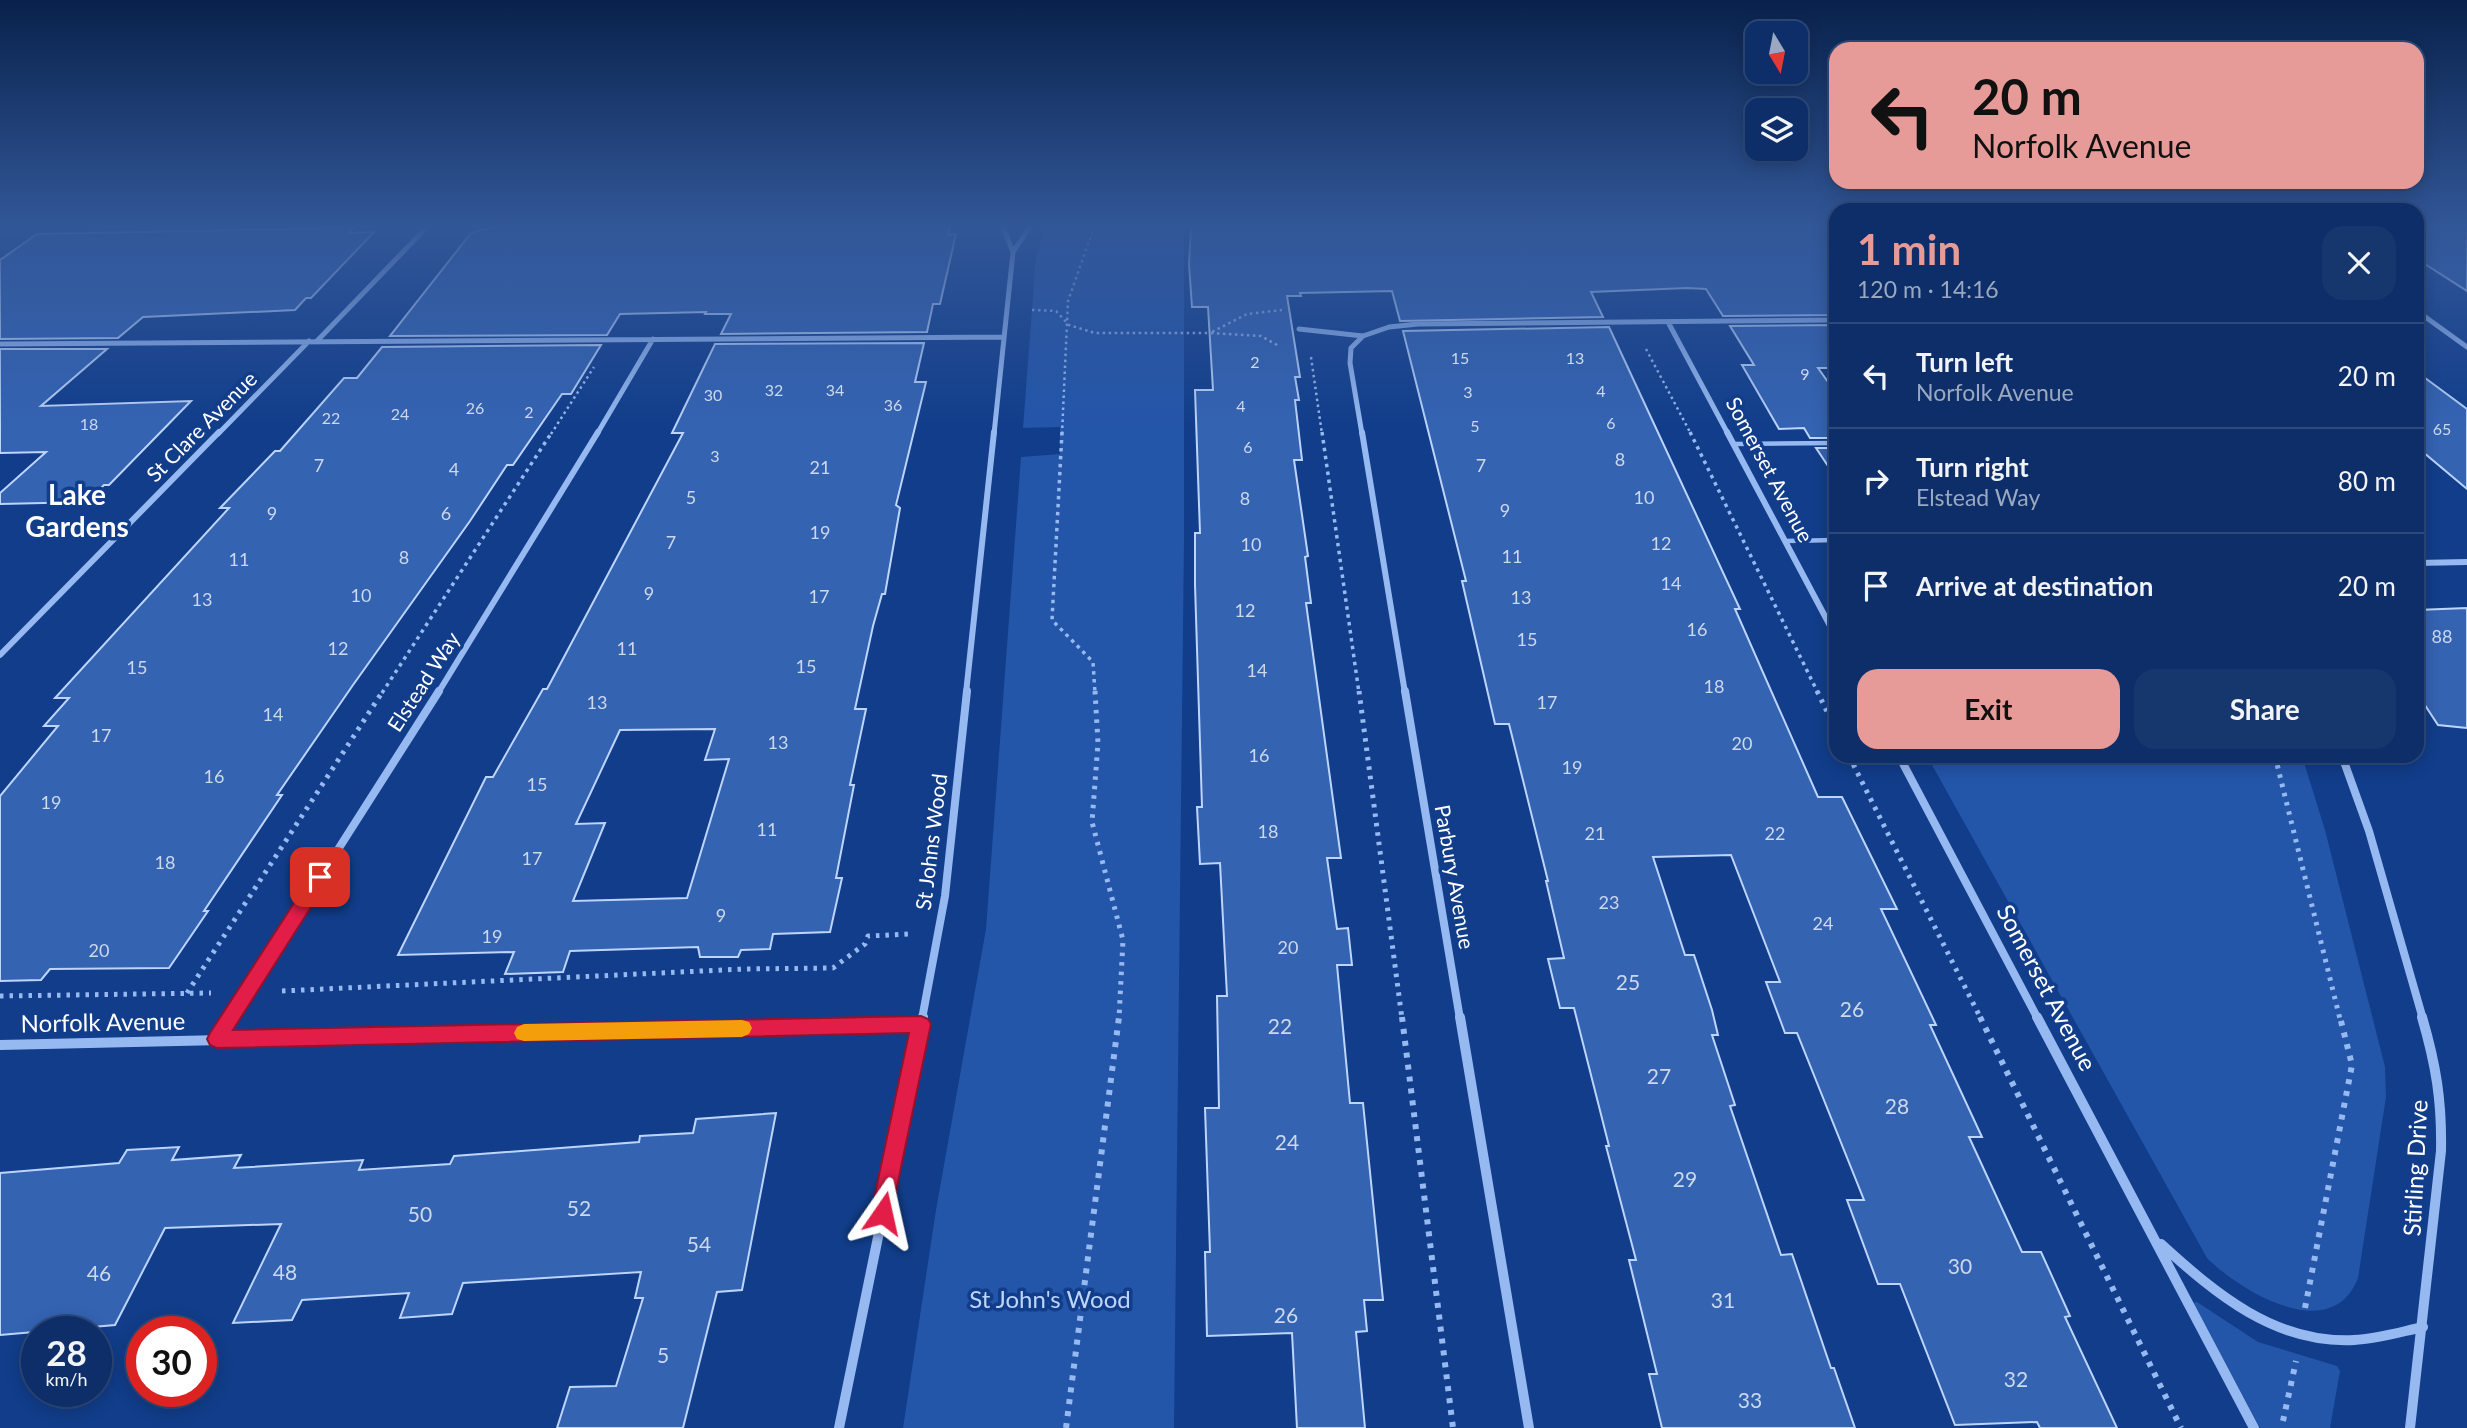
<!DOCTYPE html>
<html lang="en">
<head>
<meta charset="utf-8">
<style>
	:root { --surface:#0d2e68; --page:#16366e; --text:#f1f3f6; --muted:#9aa8c0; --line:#2d4a7c; --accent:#e69b98 }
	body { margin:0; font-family:Lato,sans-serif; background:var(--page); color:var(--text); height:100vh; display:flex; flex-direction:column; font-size:26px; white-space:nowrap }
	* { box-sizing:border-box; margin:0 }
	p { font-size:23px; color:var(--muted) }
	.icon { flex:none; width:38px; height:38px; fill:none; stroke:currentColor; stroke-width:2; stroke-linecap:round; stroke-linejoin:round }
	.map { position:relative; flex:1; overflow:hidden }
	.side { position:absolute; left:1829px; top:203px; width:595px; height:560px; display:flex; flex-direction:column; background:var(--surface); border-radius:21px; box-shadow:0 4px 18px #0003,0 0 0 2px var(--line) }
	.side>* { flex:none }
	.top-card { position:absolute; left:1829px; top:42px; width:595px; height:147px; border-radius:21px; box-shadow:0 4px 18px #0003,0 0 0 2px var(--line); background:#e69b98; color:#111; overflow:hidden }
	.needle { width:46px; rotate:170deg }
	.buttons { position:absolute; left:1745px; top:21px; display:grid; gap:14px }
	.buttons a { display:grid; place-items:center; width:63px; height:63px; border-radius:14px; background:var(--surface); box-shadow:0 4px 18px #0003,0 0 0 2px var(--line); font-size:35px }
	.speed { position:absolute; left:21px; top:1316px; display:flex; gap:14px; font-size:35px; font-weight:700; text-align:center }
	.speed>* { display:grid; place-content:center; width:91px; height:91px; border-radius:50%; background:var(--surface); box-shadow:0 4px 18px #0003,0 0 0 2px var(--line); line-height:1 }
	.speed small { font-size:18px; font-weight:400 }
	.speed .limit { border:10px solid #d22; background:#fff; color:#111 }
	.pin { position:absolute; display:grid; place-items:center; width:60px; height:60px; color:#fff; margin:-30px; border-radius:14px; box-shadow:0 4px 10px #0006 }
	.me { position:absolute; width:77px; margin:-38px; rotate:11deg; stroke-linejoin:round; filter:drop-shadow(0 0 5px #0008) }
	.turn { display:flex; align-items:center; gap:24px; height:147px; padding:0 28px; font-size:32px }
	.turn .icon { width:91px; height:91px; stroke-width:2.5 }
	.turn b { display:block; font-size:49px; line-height:60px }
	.round { display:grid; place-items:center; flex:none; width:74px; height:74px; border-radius:21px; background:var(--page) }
	.summary { display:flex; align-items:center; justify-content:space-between; height:119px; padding:0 28px }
	h1 { font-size:42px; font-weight:700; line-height:52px; color:var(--accent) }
	.action { display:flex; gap:14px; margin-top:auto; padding:14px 28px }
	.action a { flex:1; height:80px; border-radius:21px; background:var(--accent); color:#111; font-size:28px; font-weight:700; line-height:80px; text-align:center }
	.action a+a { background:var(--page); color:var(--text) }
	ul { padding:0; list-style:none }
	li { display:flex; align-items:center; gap:21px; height:105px; padding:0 28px; border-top:2px solid var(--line) }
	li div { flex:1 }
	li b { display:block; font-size:26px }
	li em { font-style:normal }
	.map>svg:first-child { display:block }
	.green { fill:#2355a9 }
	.building { fill:#3463b2; stroke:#bdd5fc; stroke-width:2; fill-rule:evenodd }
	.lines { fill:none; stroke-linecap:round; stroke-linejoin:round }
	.path-far3 { stroke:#97b9f1; stroke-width:2.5; stroke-dasharray:2.5 3.5; stroke-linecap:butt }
	.path-far2 { stroke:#97b9f1; stroke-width:3.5; stroke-dasharray:3.5 4.5; stroke-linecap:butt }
	.path-far1 { stroke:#97b9f1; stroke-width:5; stroke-dasharray:3.5 6; stroke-linecap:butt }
	.path { stroke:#97b9f1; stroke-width:6; stroke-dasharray:5 7; stroke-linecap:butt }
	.service { stroke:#97b9f1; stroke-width:4.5 }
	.minor-far3 { stroke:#97b9f1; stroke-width:5 }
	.minor-far2 { stroke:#97b9f1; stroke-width:6 }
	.minor-far1 { stroke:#97b9f1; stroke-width:8 }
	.minor { stroke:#97b9f1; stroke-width:10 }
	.route { fill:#e11d48; stroke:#92132f; stroke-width:2 }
	.slow { fill:#f59e0b }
	.labels { text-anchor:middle; stroke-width:7; stroke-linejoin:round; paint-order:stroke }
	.far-number-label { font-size:16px; fill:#ccd8ec }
	.number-label { font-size:18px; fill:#ccd8ec }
	.street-label { font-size:21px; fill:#fff; stroke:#113d8a }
	.near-number-label { font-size:21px; fill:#ccd8ec }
	.near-street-label { font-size:24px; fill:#fff; stroke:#113d8a }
	.near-park-label { font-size:24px; fill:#bdd5fc; stroke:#113d8a }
	.district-label { font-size:28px; font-weight:bold; fill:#fff; stroke:#113d8a }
</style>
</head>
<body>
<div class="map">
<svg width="2467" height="1428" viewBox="0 0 2467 1428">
	<rect width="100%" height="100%" fill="#113d8a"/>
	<path class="green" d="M 1045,227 L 1184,227 L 1184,541 L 1174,1428 L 903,1428 L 936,1210 L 986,929 L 1021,457 L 1060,454 L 1060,427 L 1023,428 L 1036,257 Z
		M 1927,756 L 2302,756 L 2325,830 L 2385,1067 L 2386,1097 L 2358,1278 C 2332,1346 2241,1292 2207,1258 Z
		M 2197,1302 L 2258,1342 L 2337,1366 L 2340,1371 L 2330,1428 L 2260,1428 L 2193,1303 Z"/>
	<path class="building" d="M 492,227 L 950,227 L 948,235 L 956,234 L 940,304 L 933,304 L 927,332 L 721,334 L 731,314 L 705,314 L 706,312 L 620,314 L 607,335 L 390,336 L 471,233 Z
		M 1191,227 L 1836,227 L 1836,315 L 1723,316 L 1706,289 L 1687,288 L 1591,292 L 1603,317 L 1400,321 L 1392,291 L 1300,293 L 1301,296 L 1287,296 L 1300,377 L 1295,377 L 1299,400 L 1295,400 L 1302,460 L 1294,460 L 1308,556 L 1305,557 L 1311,603 L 1306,603 L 1341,858 L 1327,858 L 1337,929 L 1348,928 L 1352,965 L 1337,965 L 1350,1103 L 1363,1103 L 1383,1300 L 1364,1300 L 1367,1331 L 1356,1332 L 1365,1428 L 1297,1428 L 1292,1333 L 1207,1336 L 1205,1252 L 1210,1252 L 1205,1108 L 1219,1108 L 1217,996 L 1227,996 L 1220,863 L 1200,864 L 1197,807 L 1202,807 L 1195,585 L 1195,533 L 1200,533 L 1195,390 L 1213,390 L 1208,307 L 1192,307 L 1189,264 Z
		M 2417,227 L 2467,227 L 2467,291 L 2417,259 Z
		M 353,228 L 349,233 L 374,232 L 311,298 L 306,298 L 295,310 L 143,317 L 118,338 L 0,339 L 0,260 L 37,234 Z
		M 1836,325 L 1836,368 L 1818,368 L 1836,393 L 1836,438 L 1810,438 L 1804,428 L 1779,429 L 1742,365 L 1754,365 L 1730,326 Z
		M 1609,327 L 1740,609 L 1735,609 L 1818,797 L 1842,797 L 1897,909 L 1881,909 L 1936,1025 L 1930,1025 L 1982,1137 L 1969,1137 L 2022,1252 L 2041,1252 L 2070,1316 L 2065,1317 L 2117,1428 L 2040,1428 L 2037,1422 L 1955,1425 L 1900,1284 L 1878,1284 L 1847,1200 L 1864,1200 L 1797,1033 L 1785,1033 L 1766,982 L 1780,982 L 1731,855 L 1653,857 L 1685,955 L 1694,955 L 1712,1010 L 1718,1035 L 1712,1035 L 1735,1105 L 1730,1106 L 1781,1255 L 1792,1254 L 1831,1368 L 1834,1368 L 1855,1428 L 1662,1428 L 1649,1374 L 1657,1374 L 1629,1260 L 1636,1260 L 1606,1146 L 1609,1146 L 1574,1008 L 1560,1008 L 1548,959 L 1564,958 L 1546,881 L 1548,881 L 1509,724 L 1495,724 L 1462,581 L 1466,581 L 1403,331 Z
		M 924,343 L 915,382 L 926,382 L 896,505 L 900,508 L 885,594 L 882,594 L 873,626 L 855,709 L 866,709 L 850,785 L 854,785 L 836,878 L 842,878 L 830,932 L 773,934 L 770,949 L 741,950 L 738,957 L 700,957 L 698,947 L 570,951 L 563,972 L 505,974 L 514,952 L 398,955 L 486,777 L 493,777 L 543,689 L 547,689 L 683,433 L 672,433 L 715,344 ZM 715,729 L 705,760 L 729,759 L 687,898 L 573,901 L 605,823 L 576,824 L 620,730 Z
		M 601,345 L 571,394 L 562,394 L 513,465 L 507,465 L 470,521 L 353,685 L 277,795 L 282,795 L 204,911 L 208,911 L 169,968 L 50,969 L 41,980 L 0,981 L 0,796 L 58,726 L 44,726 L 69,698 L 55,698 L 229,508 L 220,508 L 275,451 L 280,451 L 344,378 L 357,378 L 382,347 Z
		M 0,349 L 107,349 L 41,406 L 191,401 L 109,485 L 104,485 L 87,502 L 0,504 L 0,493 L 46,452 L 0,453 Z
		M 2417,372 L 2467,409 L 2467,489 L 2417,447 Z
		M 1816,448 L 1836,448 L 1836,478 Z
		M 2467,608 L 2467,728 L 2438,725 L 2417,693 L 2417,610 Z
		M 776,1113 L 742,1290 L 717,1292 L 683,1428 L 557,1428 L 570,1387 L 616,1386 L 643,1298 L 635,1298 L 641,1272 L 463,1283 L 452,1314 L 400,1318 L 409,1293 L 302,1300 L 292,1320 L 233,1323 L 281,1224 L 165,1228 L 115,1325 L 0,1335 L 0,1173 L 119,1163 L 127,1150 L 179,1147 L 172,1160 L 241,1155 L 234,1168 L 363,1160 L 359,1170 L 450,1164 L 454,1156 L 639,1142 L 640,1136 L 693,1133 L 696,1119 Z"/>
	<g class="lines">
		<path class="path-far3" d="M 1032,310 L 1056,311 L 1069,325 L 1095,333 L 1210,333
			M 1277,345 L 1261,336 L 1210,333 L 1247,314 L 1282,310
			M 1646,349 L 1691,434
			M 1311,357 L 1322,434
			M 551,434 L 594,367
			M 1062,434 L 1068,301 L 1094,227"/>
		<path class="path-far2" d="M 1062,432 L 1052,620 L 1093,662 L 1095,693
			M 1322,432 L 1359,693
			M 1690,432 L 1818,693
			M 382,693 L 552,432"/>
		<path class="path-far1" d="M 1095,691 L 1098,743 L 1092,822 L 1123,940 L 1119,1019
			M 1359,691 L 1402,1019
			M 1817,691 L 1836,730
			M 1849,756 L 1981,1019
			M 2275,756 L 2340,1019
			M 282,991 L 744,969 L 833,968 L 865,944 L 868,936 L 910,934
			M 187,993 L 383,691
			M 0,996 L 211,993"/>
		<path class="path" d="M 1402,1017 L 1453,1428
			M 1980,1017 L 2181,1428
			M 2305,1308 L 2352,1065 L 2340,1017
			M 2283,1421 L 2296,1361
			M 1066,1428 L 1119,1017"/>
		<path class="service" d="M 1734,444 L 1836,443
			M 1785,541 L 1836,540"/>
		<path class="minor-far3" d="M 1003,227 L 1013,252
			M 2417,311 L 2467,347
			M 1668,322 L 1728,434
			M 1299,329 L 1363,336 L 1389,327 L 1418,324 L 1836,320
			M 317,341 L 427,227
			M 0,344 L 1003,337
			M 218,434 L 309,341
			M 597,434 L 653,339
			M 994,434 L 1013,252 L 1030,227
			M 1362,434 L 1350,363 L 1351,348 L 1363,336"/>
		<path class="minor-far2" d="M 1362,432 L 1405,693
			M 1727,432 L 1836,637
			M 2417,563 L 2467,562
			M 0,655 L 219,432
			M 438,693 L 598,432
			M 966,693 L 994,432"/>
		<path class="minor-far1" d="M 1405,691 L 1460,1019
			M 1899,756 L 2038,1019
			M 2342,756 L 2369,831 L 2423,1019
			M 230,1019 L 439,691
			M 922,1019 L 945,896 L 967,691"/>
		<path class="minor" d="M 1460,1017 L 1529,1428
			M 2037,1017 L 2254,1428
			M 217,1039 L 231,1017
			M 0,1045 L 921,1024
			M 2161,1244 C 2216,1294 2275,1344 2354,1340 C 2377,1339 2400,1332 2423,1327
			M 839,1428 L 923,1017
			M 2410,1428 L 2441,1151 C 2442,1101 2436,1065 2422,1017"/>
	</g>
	<linearGradient id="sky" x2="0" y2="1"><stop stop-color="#09224c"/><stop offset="0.53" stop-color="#325798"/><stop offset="1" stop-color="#325798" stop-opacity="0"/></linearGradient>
	<rect width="2467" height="427" fill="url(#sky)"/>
	<path class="route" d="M 320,870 L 329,877 L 327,882 L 233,1030 L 921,1016 L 928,1019 L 931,1024 L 890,1220 L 883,1223 L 875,1220 L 871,1213 L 909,1033 L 217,1048 L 210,1045 L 207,1039 L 210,1033 L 314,872 Z"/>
	<path class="slow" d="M 742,1020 L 749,1022 L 752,1028 L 749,1034 L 742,1037 L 524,1041 L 517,1039 L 514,1033 L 517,1027 L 524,1024 Z"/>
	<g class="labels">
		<g class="far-number-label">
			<text x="1460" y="364">15</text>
			<text x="1575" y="364">13</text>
			<text x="1255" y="368">2</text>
			<text x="1805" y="380">9</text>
			<text x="774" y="396">32</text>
			<text x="835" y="396">34</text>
			<text x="1601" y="397">4</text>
			<text x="1468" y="398">3</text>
			<text x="713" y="401">30</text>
			<text x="893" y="411">36</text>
			<text x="1241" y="412">4</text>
			<text x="475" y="414">26</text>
			<text x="529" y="418">2</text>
			<text x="400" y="420">24</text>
			<text x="331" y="424">22</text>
			<text x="1611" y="429">6</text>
			<text x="89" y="430">18</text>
			<text x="1475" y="432">5</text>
			<text x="2442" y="435">65</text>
			<text x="1248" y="453">6</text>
			<text x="715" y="462">3</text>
		</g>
		<g class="number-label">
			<text x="1620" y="466">8</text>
			<text x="319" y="472">7</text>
			<text x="1481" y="472">7</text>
			<text x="820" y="474">21</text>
			<text x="454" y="476">4</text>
			<text x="691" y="504">5</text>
			<text x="1644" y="504">10</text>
			<text x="1245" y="505">8</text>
			<text x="1505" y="517">9</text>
			<text x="272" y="520">9</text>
			<text x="446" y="520">6</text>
			<text x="820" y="539">19</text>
			<text x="671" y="549">7</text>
			<text x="1661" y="550">12</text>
			<text x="1251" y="551">10</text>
			<text x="1512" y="563">11</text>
			<text x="404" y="564">8</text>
			<text x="239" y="566">11</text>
			<text x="1671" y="590">14</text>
			<text x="649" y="600">9</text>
			<text x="361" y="602">10</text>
			<text x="819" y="603">17</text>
			<text x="1521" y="604">13</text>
			<text x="202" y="606">13</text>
			<text x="1245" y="617">12</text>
			<text x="1697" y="636">16</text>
			<text x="2442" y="643">88</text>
			<text x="1527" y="646">15</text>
			<text x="338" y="655">12</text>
			<text x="627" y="655">11</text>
			<text x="806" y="673">15</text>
			<text x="137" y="674">15</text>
			<text x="1257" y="677">14</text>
			<text x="1714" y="693">18</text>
			<text x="597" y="709">13</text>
			<text x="1547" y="709">17</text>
			<text x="273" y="721">14</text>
			<text x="101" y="742">17</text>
			<text x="778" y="749">13</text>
			<text x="1742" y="750">20</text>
			<text x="1259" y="762">16</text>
			<text x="1572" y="774">19</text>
			<text x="214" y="783">16</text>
			<text x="537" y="791">15</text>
			<text x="51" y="809">19</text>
			<text x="767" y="836">11</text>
			<text x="1268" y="838">18</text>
			<text x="1595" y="840">21</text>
			<text x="1775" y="840">22</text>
			<text x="532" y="865">17</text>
			<text x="165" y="869">18</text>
			<text x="1609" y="909">23</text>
			<text x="721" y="922">9</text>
			<text x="1823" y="930">24</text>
			<text x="492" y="943">19</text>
			<text x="1288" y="954">20</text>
			<text x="99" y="957">20</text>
		</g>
		<g class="street-label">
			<text transform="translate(202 427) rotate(-45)" y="7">St Clare Avenue</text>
			<text transform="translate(1769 470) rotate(62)" y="7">Somerset Avenue</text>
			<text transform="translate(424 682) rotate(-57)" y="7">Elstead Way</text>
			<text transform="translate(932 842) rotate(-83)" y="7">St Johns Wood</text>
			<text transform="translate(1454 877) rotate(80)" y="7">Parbury Avenue</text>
		</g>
		<g class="near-number-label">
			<text x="1628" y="990">25</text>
			<text x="1852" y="1017">26</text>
			<text x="1280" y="1034">22</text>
			<text x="1659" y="1084">27</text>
			<text x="1897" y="1114">28</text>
			<text x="1287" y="1150">24</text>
			<text x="1685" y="1187">29</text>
			<text x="579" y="1216">52</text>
			<text x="420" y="1222">50</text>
			<text x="699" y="1252">54</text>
			<text x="1960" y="1274">30</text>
			<text x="285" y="1280">48</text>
			<text x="99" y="1281">46</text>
			<text x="1723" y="1308">31</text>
			<text x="1286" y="1323">26</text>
			<text x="663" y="1363">5</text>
			<text x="2016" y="1387">32</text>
			<text x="1750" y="1408">33</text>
		</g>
		<g class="near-street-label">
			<text transform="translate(2046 988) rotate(62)" y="8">Somerset Avenue</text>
			<text transform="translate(103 1023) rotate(-1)" y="8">Norfolk Avenue</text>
			<text transform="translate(2416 1168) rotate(-87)" y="8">Stirling Drive</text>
		</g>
		<g class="near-park-label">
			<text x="1050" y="1308">St John's Wood</text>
		</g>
		<g class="district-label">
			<text x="77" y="505">Lake<tspan x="77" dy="32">Gardens</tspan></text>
		</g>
	</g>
</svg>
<div class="buttons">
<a><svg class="needle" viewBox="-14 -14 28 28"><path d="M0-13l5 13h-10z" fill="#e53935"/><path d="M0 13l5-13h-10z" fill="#9aa8c0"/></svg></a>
<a><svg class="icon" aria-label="layers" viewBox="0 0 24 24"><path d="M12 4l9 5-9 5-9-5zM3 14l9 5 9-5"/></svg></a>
</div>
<div class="speed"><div>28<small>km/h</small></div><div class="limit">30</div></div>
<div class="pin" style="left:320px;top:877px;background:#d93025"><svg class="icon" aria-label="arrive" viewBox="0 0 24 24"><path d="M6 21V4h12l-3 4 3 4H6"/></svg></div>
<svg class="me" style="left:883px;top:1213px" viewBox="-20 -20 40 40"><path d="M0-17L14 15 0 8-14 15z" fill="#e11d48" stroke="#fff" stroke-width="4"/></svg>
<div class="top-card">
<div class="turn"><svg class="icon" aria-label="left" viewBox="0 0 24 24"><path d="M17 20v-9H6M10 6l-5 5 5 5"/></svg><div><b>20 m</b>Norfolk Avenue</div></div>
</div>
<section class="side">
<div class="summary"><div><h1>1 min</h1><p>120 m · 14:16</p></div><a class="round"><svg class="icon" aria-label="close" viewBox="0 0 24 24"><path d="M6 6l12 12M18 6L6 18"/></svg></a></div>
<ul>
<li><svg class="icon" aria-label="left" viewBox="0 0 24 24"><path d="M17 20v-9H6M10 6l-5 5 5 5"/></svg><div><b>Turn left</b><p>Norfolk Avenue</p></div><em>20 m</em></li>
<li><svg class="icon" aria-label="right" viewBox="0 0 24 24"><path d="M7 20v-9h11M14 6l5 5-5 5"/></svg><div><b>Turn right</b><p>Elstead Way</p></div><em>80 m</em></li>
<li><svg class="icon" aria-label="arrive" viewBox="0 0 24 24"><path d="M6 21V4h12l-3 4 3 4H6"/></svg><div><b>Arrive at destination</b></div><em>20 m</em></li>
</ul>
<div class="action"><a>Exit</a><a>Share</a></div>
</section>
</div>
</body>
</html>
